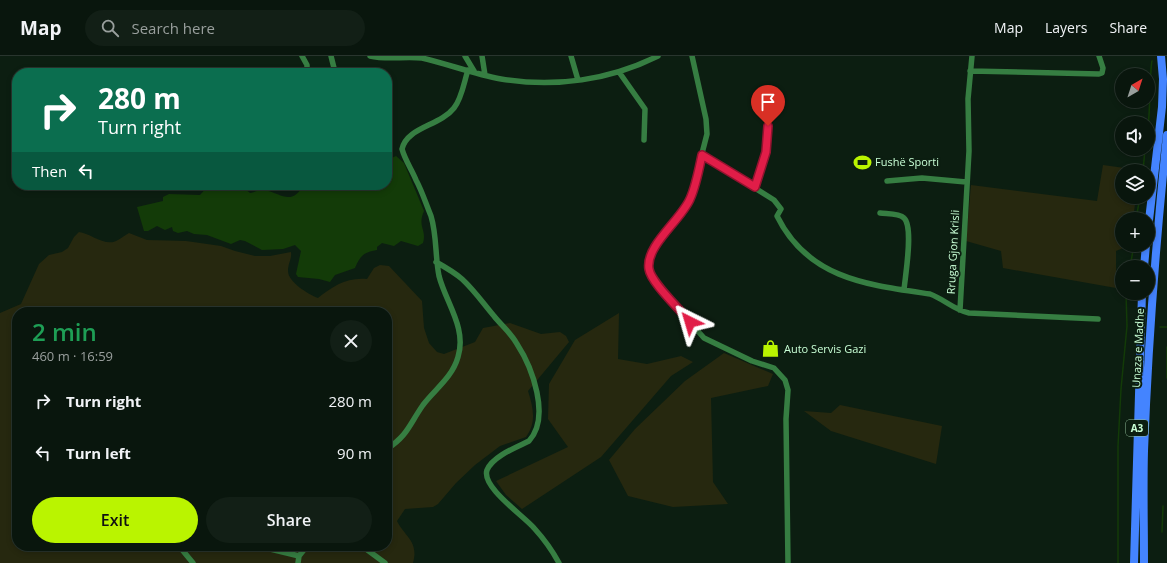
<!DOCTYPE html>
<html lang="en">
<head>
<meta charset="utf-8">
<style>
	:root { --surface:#09160d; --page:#121f16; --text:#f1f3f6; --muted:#999f9d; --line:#29352e; --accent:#baf400 }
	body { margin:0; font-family:"Open Sans",sans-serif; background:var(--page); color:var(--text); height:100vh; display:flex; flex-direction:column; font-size:15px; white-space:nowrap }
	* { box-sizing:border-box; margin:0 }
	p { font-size:13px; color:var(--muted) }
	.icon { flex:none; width:22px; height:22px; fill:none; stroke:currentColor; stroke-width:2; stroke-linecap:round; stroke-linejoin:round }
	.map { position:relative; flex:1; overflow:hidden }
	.panel { position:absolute; left:12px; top:251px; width:380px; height:244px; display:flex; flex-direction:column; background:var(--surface); border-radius:16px; box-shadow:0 2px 6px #0003,0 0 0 1px var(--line) }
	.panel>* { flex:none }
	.guide { position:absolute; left:12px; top:12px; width:380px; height:122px; border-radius:16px; box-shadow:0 2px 6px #0003,0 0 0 1px var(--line); background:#0b6e4f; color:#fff; overflow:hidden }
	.needle { width:26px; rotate:39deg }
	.buttons { position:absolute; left:1115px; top:12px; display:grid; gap:8px }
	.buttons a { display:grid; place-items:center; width:40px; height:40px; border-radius:50%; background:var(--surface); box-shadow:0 2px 6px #0003,0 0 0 1px var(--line); font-size:20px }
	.pin { position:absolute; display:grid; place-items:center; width:34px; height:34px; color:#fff; margin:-41px -17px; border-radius:50% 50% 50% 0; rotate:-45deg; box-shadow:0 0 4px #0007 }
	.pin .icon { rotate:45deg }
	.me { position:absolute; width:44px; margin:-22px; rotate:320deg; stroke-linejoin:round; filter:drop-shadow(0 0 3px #0008) }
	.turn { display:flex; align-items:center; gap:14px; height:84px; padding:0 20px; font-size:18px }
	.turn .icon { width:52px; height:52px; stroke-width:2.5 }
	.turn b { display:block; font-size:28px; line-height:34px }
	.then { display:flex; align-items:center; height:38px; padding:0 20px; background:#0003; gap:8px; font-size:15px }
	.round { display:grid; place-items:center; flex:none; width:42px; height:42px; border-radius:21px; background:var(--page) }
	.head { display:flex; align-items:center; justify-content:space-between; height:68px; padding:0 20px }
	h1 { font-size:24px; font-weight:600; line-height:30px; color:#1e9e55 }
	.primary-button { display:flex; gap:8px; margin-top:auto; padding:8px 20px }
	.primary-button a { flex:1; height:46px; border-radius:24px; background:var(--accent); color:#111; font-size:16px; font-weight:600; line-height:46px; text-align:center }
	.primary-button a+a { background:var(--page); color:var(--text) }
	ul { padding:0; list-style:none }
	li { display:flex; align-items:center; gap:12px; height:52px; padding:0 20px }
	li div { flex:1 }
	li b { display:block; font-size:15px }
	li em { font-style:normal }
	header { display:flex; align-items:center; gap:24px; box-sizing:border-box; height:56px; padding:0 20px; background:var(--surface); border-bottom:1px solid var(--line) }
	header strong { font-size:19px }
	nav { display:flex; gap:22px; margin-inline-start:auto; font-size:14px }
	.search { width:280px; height:36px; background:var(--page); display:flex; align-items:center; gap:10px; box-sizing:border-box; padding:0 14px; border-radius:22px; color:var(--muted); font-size:15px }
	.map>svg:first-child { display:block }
	.green { fill:#26280f; fill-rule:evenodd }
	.water { fill:#133b08 }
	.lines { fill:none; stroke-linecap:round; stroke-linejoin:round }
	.stream { stroke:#133b08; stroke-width:1.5 }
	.minor { stroke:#367e42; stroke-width:5.5 }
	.highway { stroke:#4484ff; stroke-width:8 }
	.route-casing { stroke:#92132f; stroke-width:10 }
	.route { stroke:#e11d48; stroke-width:7 }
	.labels { text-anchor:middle; stroke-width:4; stroke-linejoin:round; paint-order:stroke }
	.shield { fill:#0c1e11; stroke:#90bc9b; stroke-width:1 }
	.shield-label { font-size:10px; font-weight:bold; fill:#c9ffd6 }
	.poi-label { font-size:11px; fill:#c9ffd6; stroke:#0c1e11; text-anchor:start }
	.street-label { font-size:11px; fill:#c9ffd6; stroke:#0c1e11 }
</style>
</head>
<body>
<header>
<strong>Map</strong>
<div class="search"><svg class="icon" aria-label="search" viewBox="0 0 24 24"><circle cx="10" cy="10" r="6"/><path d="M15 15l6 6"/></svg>Search here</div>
<nav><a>Map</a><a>Layers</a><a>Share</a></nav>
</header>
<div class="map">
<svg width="1167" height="507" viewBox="0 0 1167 507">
	<rect width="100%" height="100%" fill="#0c1e11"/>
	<path class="green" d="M 1103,109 L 1139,114 L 1122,115 L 1122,141 L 1136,141 L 1133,163 L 1122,163 L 1122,189 L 1130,189 L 1116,195 L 1116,232 L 1003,212 L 1001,195 L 966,185 L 971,129 L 1097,145 Z
		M 79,176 C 90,177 106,192 118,184 C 122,182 125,179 129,177 L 147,184 L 186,185 L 221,190 L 235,195 L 255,200 L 270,200 L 291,196 C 292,203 288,207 288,215 C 288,226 308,238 318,242 C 333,230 347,221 367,223 L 374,212 L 380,209 L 389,210 L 422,245 L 424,272 L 429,287 L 437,296 L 444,298 L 475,286 L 483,272 L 510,267 L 541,278 L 560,276 L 566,280 L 569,286 L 528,335 C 533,351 537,366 526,381 L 500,390 L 475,409 L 456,427 L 438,448 L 433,451 L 405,453 L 397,465 C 405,481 419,485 413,507 L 0,507 L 0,257 L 21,248 L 39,208 L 49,199 L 62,196 L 68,192 L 74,181 ZM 17,256 L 387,256 L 387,490 L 17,490 Z
		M 619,257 L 618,303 L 647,308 L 681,300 L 693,306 L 671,320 L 601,401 L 522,453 L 506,439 L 496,425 L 568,391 L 548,363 L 549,328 L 575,284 Z
		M 724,297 L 773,318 L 768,330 L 711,342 L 713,426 L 728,448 L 673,451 L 628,440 L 609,404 L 635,373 L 685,325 Z
		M 840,349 L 942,370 L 936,408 L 831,375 L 804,355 L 831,357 Z"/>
	<path class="water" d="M 396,100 L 404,107 L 424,155 C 417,171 427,173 423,187 L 418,190 L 401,185 L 394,190 L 382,187 L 377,191 L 377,194 C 364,196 360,200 355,212 L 335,219 L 330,226 L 319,223 L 298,221 L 296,218 L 301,195 L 295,189 L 283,193 L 262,194 L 245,185 L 240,184 L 231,188 L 207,179 L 194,178 L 187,175 L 178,177 L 173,175 L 172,171 L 165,174 L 157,170 L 148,175 L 144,175 L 137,151 L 163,145 L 163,141 L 169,138 L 200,139 L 209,129 L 219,129 L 228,133 L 244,132 L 250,137 C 256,136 258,133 265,134 C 282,138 291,150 304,129 L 387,129 L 387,104 Z"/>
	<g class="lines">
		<path class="stream" d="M 1148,71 C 1150,59 1150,10 1152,5
			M 1143,115 L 1145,93
			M 1136,163 L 1140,141
			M 1130,211 L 1134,189
			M 1160,271 L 1167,271
			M 1167,322 L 1167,291
			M 1162,476 L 1163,450
			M 1118,507 L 1118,390 L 1121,333 L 1127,270 L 1126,237"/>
		<path class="minor" d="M 302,0 L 307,9 L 307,17
			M 370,0 C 387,4 405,0 422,2 C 448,8 474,18 501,23 C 555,32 610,24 658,0
			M 465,0 L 474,15
			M 482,0 L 485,19
			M 571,0 L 578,24
			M 692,0 L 706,63 L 707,78 L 690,144 L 655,192 L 649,207 L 649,213 L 657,229 L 704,282 L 752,305 L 774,312 L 785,324 L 788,334 L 786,363 L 788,507
			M 970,15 L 1099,18 L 1102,17 L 1103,12 L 1099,0
			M 619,16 L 645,53 L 644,84
			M 323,17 L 331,15 L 334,12 L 331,0
			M 702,99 L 774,144 L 781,153 L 777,160 C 808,223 868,229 930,238 C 944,243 954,254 969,257 L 1098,263
			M 887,125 L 922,122 L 966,126
			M 755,131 L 766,96 L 768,70
			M 880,157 C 887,158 899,157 904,162 C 914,171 905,221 904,234
			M 436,206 C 445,211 454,216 462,223 C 474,234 483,247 494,260 C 501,269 511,277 517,288 C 532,311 551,361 529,385 C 517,391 493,400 487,414 C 481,431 524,460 534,472 C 544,483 552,494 559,507
			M 960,254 L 969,95 L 968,43 L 972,0
			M 387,393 C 408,379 409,369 423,349 C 435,333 452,322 458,301 C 467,272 446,247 439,220 C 435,200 437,180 431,160 C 426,148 422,135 416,124 C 412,114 405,104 402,93 C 407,71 440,70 454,52 C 462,42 464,26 468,14
			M 179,490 L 193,507
			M 258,490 L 299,500
			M 362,490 L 385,507
			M 298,507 L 299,500 L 307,490"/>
		<path class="highway" d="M 1148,173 L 1162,51 L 1163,23 L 1161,0
			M 1144,211 L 1146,189
			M 1134,507 L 1142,237
			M 1144,507 C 1144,470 1143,432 1144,395 C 1148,289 1156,184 1167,79"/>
	</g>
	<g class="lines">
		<defs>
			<path id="route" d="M 690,266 C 681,254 651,227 649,213 C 645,190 681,164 690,143 C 696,130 699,113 702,99 L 755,131 L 766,96 L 768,70"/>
		</defs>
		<use href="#route" class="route-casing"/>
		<use href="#route" class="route"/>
	</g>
	<defs>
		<symbol id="stadium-bare" viewBox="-9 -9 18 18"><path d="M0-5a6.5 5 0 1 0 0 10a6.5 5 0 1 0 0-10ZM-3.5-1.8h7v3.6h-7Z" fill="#baf400" stroke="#0c1e11" stroke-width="2.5" paint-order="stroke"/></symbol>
		<symbol id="shop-bare" viewBox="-9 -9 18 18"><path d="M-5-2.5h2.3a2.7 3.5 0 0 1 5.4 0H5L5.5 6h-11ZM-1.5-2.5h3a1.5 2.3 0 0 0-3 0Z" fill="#baf400" stroke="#0c1e11" stroke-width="2.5" paint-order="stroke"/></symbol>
	</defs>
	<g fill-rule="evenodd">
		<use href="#stadium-bare" x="850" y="94" width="25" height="25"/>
		<use href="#shop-bare" x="758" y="280" width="25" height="25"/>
	</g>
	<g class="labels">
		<rect class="shield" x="1126" y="364" width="22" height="16" rx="3"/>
		<g class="shield-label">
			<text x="1137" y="376">A3</text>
		</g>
		<g class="poi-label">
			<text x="875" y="110">Fushë Sporti</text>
			<text x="784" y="297">Auto Servis Gazi</text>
		</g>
		<g class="street-label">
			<text transform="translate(953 196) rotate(-87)" y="4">Rruga Gjon Krisli</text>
			<text transform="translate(1138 292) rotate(-87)" y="4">Unaza e Madhe</text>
		</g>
	</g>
</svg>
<div class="buttons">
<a><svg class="needle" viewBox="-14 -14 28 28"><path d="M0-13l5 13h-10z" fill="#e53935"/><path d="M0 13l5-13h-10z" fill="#999f9d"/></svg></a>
<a><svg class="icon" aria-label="sound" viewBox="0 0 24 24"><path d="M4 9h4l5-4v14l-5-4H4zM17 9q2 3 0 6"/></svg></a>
<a><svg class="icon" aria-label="layers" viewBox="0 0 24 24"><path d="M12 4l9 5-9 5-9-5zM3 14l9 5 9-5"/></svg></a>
<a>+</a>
<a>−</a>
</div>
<div class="pin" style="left:768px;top:70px;background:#d93025"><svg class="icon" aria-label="arrive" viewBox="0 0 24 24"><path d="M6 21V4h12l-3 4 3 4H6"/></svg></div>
<svg class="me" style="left:690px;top:266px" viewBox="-20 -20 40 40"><path d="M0-17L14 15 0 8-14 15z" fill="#e11d48" stroke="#fff" stroke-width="4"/></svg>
<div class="guide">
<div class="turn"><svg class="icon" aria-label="right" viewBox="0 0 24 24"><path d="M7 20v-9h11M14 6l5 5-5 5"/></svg><div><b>280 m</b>Turn right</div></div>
<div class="then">Then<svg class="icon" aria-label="left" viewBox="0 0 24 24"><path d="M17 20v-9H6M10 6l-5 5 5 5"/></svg></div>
</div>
<section class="panel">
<div class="head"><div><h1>2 min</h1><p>460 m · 16:59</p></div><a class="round"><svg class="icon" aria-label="close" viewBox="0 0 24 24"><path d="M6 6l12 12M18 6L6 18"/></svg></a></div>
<ul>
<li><svg class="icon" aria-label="right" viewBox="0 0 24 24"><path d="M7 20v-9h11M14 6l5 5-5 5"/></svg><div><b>Turn right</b></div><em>280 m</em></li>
<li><svg class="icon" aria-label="left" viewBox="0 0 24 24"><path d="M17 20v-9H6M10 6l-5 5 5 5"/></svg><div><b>Turn left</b></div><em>90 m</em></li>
</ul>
<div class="primary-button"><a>Exit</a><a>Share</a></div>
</section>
</div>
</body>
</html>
